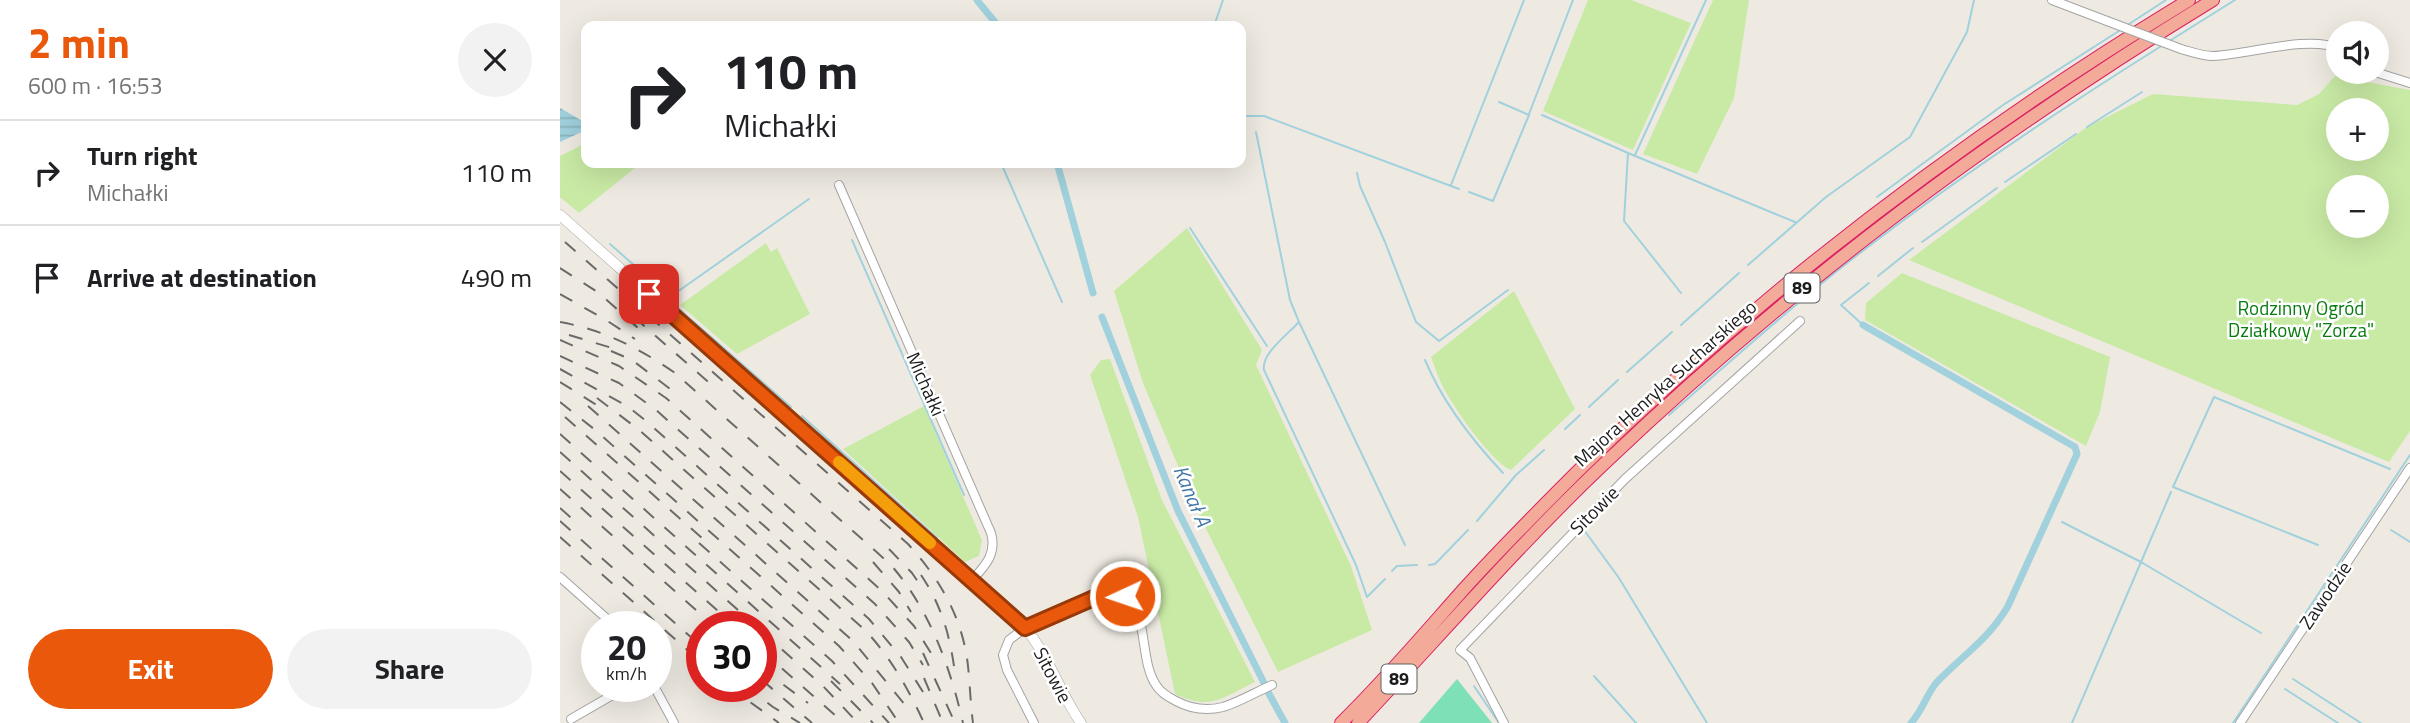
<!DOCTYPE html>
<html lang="en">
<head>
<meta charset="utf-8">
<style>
	:root { --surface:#fff; --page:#f2f2f2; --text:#202124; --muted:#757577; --line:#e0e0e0; --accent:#ea580c }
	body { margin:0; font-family:"Titillium Web",sans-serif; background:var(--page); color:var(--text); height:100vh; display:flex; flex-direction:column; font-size:26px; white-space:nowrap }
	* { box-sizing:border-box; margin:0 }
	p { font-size:23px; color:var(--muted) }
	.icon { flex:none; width:38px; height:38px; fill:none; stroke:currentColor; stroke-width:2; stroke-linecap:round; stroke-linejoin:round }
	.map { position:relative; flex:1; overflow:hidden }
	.side { display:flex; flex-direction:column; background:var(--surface); width:560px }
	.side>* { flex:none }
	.banner { position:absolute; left:21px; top:21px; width:665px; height:147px; border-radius:14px; box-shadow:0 7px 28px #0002; background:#fff; color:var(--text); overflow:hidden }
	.tools { position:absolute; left:1766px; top:21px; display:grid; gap:14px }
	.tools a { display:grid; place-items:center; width:63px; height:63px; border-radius:50%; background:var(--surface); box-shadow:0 7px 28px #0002; font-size:35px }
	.speed { position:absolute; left:21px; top:611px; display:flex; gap:14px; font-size:35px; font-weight:700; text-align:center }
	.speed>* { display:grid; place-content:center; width:91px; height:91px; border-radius:50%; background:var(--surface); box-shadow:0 7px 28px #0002; line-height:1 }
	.speed small { font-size:18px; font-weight:400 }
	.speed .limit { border:10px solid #d22; background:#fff; color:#111 }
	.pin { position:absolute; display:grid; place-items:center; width:60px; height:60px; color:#fff; margin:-30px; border-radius:14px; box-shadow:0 4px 10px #0006 }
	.me { position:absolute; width:77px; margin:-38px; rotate:267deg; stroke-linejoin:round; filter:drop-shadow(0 0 5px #0008) }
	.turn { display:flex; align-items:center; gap:24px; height:147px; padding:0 28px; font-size:32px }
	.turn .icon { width:91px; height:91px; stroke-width:2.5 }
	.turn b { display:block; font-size:49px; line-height:60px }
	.round { display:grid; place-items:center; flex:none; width:74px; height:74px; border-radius:37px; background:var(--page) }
	.headline { display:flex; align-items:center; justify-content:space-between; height:119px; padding:0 28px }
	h1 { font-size:42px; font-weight:700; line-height:52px; color:var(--accent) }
	.cta { display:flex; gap:14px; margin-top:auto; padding:14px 28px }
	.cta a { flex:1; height:80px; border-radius:42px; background:var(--accent); color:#fff; font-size:28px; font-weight:700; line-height:80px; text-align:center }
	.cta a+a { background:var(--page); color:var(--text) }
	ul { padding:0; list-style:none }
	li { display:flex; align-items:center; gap:21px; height:105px; padding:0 28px; border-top:2px solid var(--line) }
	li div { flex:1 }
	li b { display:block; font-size:26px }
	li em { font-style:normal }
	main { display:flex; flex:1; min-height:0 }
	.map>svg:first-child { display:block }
	.grass { fill:#c9eaa5; fill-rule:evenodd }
	.pitch { fill:#7de0b7 }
	.water { fill:url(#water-rules) }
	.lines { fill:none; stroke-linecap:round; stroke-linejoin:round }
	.stream { stroke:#a0d1dd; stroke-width:2 }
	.canal { stroke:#a0d1dd; stroke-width:7 }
	.minor-casing { stroke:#a3a3a3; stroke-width:10 }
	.tertiary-casing { stroke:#a3a3a3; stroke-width:11 }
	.trunk-casing { stroke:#db1f64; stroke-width:14 }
	.minor { stroke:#fff; stroke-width:8 }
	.tertiary { stroke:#fff; stroke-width:10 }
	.trunk { stroke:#f3aa99; stroke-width:12 }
	.rail { stroke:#6a6a6a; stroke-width:2; stroke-dasharray:14 14; stroke-linecap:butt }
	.minor-bridge-casing { stroke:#a3a3a3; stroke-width:10; stroke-linecap:butt }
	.minor-bridge { stroke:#fff; stroke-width:8 }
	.route-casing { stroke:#983908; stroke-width:18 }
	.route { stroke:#ea580c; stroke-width:12 }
	.slow { stroke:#f59e0b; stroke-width:12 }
	.labels { text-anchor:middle; stroke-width:5; stroke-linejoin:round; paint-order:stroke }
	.shield { fill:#fff; stroke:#606060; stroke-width:2 }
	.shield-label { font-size:18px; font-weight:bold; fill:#1c1c1c }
	.park-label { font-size:19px; fill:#087c0f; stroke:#fff }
	.street-label { font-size:19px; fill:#1c1c1c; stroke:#fff }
	.water-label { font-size:21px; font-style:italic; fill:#4478a6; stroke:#fff }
</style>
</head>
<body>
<main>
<section class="side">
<div class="headline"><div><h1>2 min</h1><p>600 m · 16:53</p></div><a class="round"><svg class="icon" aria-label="close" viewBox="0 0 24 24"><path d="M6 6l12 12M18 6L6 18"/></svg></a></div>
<ul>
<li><svg class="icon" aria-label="right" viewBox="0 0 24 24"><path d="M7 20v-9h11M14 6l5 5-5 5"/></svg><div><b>Turn right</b><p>Michałki</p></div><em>110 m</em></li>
<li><svg class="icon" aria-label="arrive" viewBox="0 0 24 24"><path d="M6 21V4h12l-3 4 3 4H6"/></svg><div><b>Arrive at destination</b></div><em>490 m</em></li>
</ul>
<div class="cta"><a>Exit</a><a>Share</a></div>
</section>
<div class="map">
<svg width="1850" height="723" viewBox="0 0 1850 723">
	<defs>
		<pattern id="water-rules" width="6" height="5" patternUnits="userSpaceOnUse" patternTransform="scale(1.75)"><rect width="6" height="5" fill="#a0d1dd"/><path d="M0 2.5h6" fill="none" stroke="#89b3bd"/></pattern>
	</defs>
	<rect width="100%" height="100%" fill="#eeeae2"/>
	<path class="grass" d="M 1028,0 L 1071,0 L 1131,23 L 1073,150 L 983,111 Z
		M 1153,0 L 1189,0 L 1174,98 L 1137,174 L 1083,154 Z
		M 1775,76 L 1850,90 L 1850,431 L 1829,462 L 1349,260 L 1527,127 L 1593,94 L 1737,105 L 1759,94 ZM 1778,110 L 1816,110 L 1816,149 L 1778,149 ZM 1778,187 L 1816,187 L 1816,226 L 1778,226 Z
		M 26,143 L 26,163 L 81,163 L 19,213 L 0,197 L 0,156 Z
		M 627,228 L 702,350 L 696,365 L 791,566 L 812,630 L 718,672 L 638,513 L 583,383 L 554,291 Z
		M 206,243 L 211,252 L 217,248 L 250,314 L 177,354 L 120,305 Z
		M 1342,273 L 1550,357 L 1540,412 L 1526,446 L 1305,320 L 1306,303 Z
		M 954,291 L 1015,409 L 951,470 C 931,462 891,404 881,383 C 877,374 874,365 871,357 Z
		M 550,359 L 602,500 L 695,682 C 662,698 651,711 615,694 L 578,517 L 530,375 L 541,360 Z
		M 364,406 L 422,540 L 419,556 L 405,562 L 283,449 Z"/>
	<path class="pitch" d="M 897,679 L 932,723 L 859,723 Z"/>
	<path class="water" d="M 0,108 L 26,123 L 26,130 L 0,142 Z"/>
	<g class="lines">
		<path class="stream" d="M 654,26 L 663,0
			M 1566,26 L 1606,0
			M 1611,40 L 1675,0
			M 969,114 L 1013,0
			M 982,115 L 1068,153
			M 684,116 L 704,116 L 899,189
			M 1527,127 L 1582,92
			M 696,132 L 730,300 L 739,322 L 845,545
			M 1075,155 L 1146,0
			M 441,163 L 502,302
			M 303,166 L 310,163
			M 797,173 L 800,186 L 825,242 L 856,322 L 879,341 L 948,290
			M 1445,182 L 1516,134
			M 891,185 L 964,0
			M 909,192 L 933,201 L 969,115 L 939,102
			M 1317,197 L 1443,105 L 1562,29
			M 630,228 L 707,346
			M 292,240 L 404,495
			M 1362,242 L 1437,188
			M 50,244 L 110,297 L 249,199
			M 1188,265 L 1266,197 L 1350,137 L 1407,32 L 1414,0
			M 1318,276 L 1353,248
			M 1121,293 L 1064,221 L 1068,153 L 1235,222
			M 119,309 L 231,407
			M 738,323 C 727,335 701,354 704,370 L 796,565 L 807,597 L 825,579
			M 1121,325 L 1179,273
			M 1303,325 L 1281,305 L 1309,283
			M 865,360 C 883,403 911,439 943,473
			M 1067,372 L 1112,332
			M 1029,407 L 1058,380
			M 1109,415 C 1169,363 1228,309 1291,260 C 1391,182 1496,112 1603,45
			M 242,416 L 377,538
			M 1005,429 L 1020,415
			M 917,521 L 956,475 L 984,450
			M 1502,522 L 1581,562 L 1611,492
			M 1024,530 L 1059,578 L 1147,723
			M 1831,530 L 1850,542
			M 1758,545 L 1613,487 L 1654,397 L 1830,469
			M 869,565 L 875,564 L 908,530
			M 832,571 L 837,566 L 857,565
			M 1034,676 L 1076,723
			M 1733,679 L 1801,723
			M 914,686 L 939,723
			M 1725,689 L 1778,723
			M 1512,723 L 1581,562 L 1701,633
			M 1673,723 L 1850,455"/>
		<path class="canal" d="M 417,0 L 438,26
			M 497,163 L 533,293
			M 542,317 L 618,511 L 704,683
			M 1303,325 L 1515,447 L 1517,454 L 1448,606 C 1429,639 1403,655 1377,682 C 1367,693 1363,710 1351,723
			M 708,692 L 725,723"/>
		<defs>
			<path id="minor" d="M 1492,0 L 1547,21
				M 1621,49 C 1632,52 1642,56 1653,56 C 1687,55 1747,35 1778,48
				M 1815,72 L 1850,83
				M 279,185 L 431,533 C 437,554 425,566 412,580
				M 0,577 L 55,626
				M 94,686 L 114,723
				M 11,719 L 68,686
				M 474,723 L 447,670 L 443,655 L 449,640 L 465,628 L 543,594 C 595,590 575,654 596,685 C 600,692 608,697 616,701 C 631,709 647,711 663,707 C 679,702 696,692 712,685
				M 944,723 L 910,658 L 900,650 L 1065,479 L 1240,321
				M 1680,723 L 1850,468"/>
			<path id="tertiary" d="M 0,215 L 465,628 C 489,656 500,693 521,723"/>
			<path id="trunk" d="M 781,723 C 824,681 863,635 903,590 C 939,550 978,511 1016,473 C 1201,291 1408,134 1629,0
				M 798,723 C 881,635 959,544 1047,461 C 1235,282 1432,135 1653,0"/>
		</defs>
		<use href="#minor" class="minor-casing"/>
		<use href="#tertiary" class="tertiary-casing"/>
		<use href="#trunk" class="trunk-casing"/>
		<use href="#minor" class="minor"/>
		<use href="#tertiary" class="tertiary"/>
		<use href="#trunk" class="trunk"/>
		<path class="rail" d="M 5,242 L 348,544 C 378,577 400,613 407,658 C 410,679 410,701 413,723
			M 0,268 L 39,293 L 78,328
			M 0,294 L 46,320 L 75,339
			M 74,317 L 154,387
			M 0,322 C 44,330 79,348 115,373 L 330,564 C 369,608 390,666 403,723
			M 9,335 L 62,351
			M 0,340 L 59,366 L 106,398 L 322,591 L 354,626 L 376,661
			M 51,351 L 72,360 L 118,395
			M 0,356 L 59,383 L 96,410 L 315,604 L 349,642 L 363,665
			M 0,369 L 67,406 L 85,420 L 309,619 L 341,657 L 363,692
			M 0,382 L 43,409
			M 37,398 L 78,429 L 305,630 C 331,658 348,688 364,723
			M 0,402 L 34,429 L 279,646 L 312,683 L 339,723
			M 28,406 L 293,641 L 350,711
			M 5,417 L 150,545
			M 0,434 L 280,684
			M 0,452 L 196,626
			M 0,471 L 175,626
			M 0,489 L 154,626
			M 0,508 L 19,525
			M 0,521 L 142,647
			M 0,537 L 142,663
			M 139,543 L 272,661 L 329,723
			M 329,549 L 352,573 L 363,589
			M 313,562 L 339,592 L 351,612
			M 361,575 C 382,606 390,636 395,673
			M 201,631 L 263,686 L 298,723
			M 201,650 L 284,723
			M 363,653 L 395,723
			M 201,668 L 248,703
			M 364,678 L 383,723
			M 202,680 L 252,723
			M 271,681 L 313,723
			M 168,686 L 219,723
			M 185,686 L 213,707 L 240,723"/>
		<defs>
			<path id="minor-bridge" d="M 1547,21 L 1621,49"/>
		</defs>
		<use href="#minor-bridge" class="minor-bridge-casing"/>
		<use href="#minor-bridge" class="minor-bridge"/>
	</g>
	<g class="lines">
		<defs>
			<path id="route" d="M 89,294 L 465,628 L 543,594 L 556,593 L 565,596"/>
		</defs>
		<use href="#route" class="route-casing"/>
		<use href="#route" class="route"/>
		<path class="slow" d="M 279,462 L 370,543"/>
	</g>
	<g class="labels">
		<g class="shield">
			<rect x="1224.5" y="273.5" width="35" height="29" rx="5"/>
			<rect x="821.5" y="664.5" width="35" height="29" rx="5"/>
		</g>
		<g class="shield-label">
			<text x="1242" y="294">89</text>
			<text x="839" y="685">89</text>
		</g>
		<g class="park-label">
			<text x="1741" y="315">Rodzinny Ogród<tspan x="1741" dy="22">Działkowy "Zorza"</tspan></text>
		</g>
		<g class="street-label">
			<text transform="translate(1105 383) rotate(-42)" y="7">Majora Henryka Sucharskiego</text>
			<text transform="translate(366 384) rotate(66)" y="7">Michałki</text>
			<text transform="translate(1034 510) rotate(-45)" y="7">Sitowie</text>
			<text transform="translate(1765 595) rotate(-56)" y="7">Zawodzie</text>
			<text transform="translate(493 675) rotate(62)" y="7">Sitowie</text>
		</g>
		<g class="water-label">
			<text transform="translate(632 496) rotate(67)" y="7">Kanał A</text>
		</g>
	</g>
</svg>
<div class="tools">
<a><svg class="icon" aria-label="sound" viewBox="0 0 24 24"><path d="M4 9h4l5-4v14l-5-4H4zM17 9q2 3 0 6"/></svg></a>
<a>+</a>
<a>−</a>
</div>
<div class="speed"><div>20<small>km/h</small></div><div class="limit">30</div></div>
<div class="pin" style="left:89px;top:294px;background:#d93025"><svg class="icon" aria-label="arrive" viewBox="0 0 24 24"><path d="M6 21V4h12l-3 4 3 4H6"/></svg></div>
<svg class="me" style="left:565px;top:596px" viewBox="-20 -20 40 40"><circle r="17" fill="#ea580c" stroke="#fff" stroke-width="3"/><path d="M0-11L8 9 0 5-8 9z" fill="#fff"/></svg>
<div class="banner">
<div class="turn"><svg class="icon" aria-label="right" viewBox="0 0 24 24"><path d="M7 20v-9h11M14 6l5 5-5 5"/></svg><div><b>110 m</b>Michałki</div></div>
</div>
</div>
</main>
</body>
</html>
